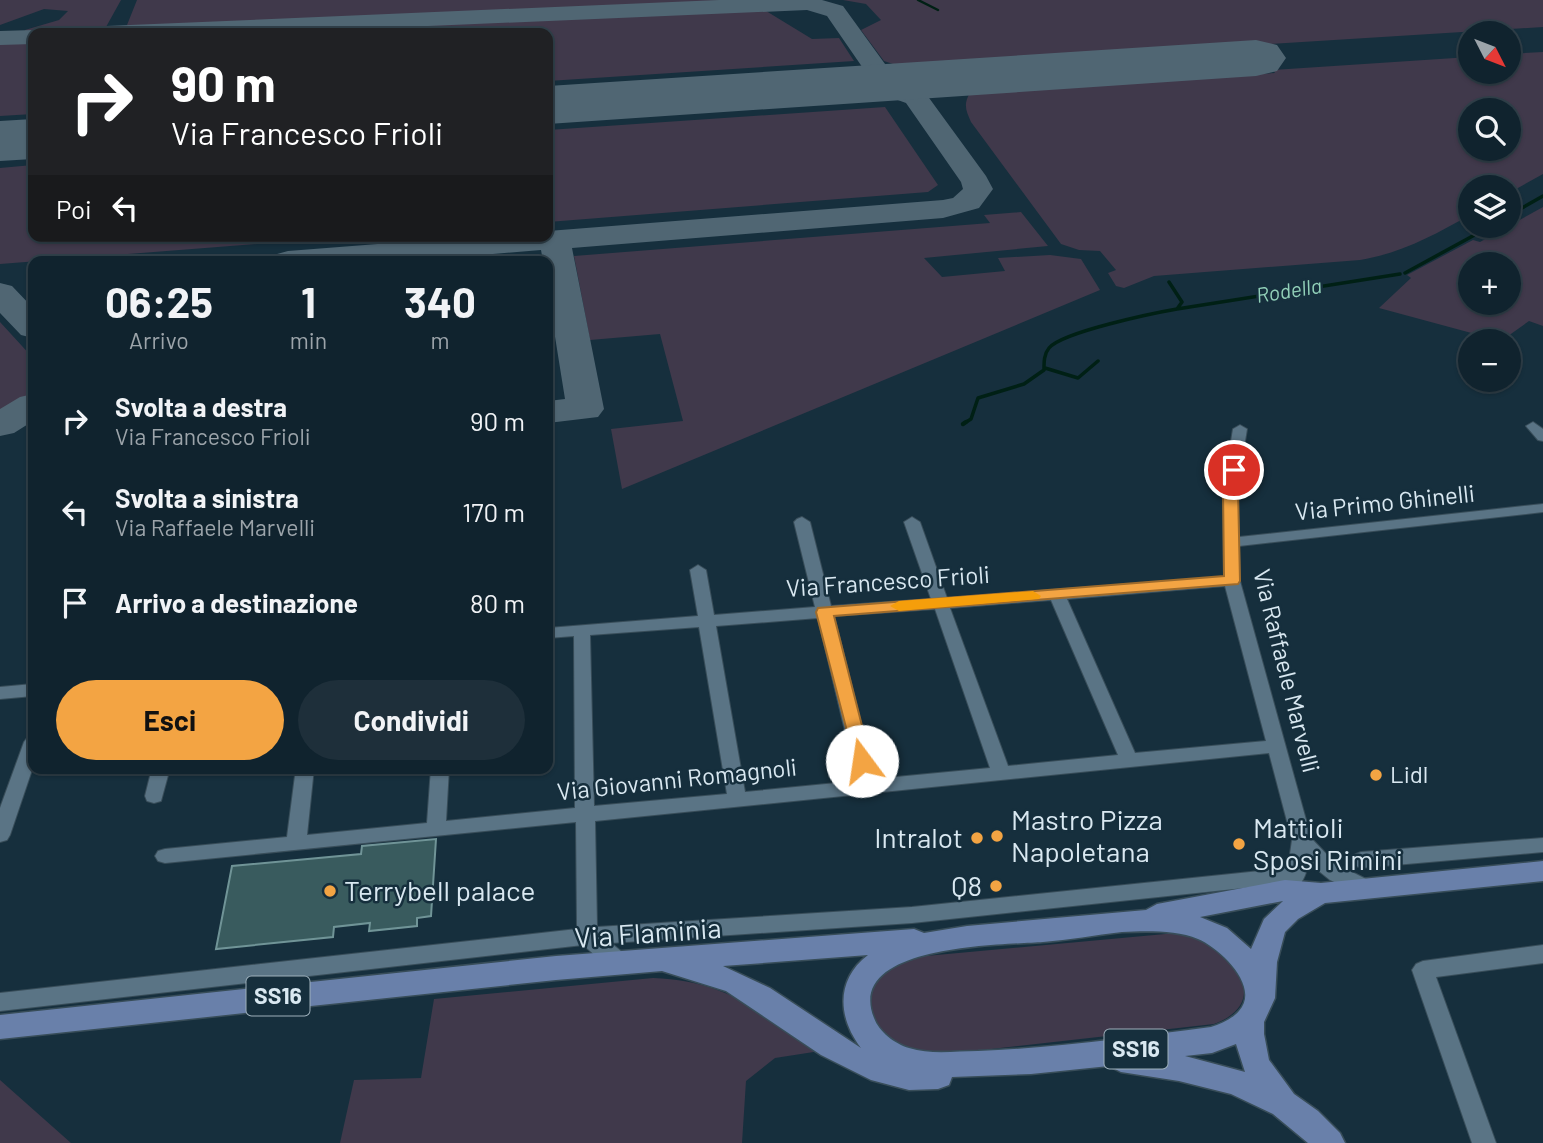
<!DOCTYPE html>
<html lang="it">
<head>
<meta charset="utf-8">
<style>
	:root { --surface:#10232e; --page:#1e2f3a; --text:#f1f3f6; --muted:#9ca4aa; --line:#30404a; --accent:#f3a443 }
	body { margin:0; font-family:Barlow,sans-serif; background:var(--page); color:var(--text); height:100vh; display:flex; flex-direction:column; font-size:26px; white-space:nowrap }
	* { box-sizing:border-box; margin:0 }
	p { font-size:23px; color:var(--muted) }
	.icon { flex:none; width:38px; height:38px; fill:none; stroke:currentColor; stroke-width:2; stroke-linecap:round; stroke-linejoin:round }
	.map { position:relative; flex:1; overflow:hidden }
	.details { position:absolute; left:28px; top:256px; width:525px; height:518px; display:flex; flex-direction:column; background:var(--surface); border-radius:14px; box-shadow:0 2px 5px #0004,0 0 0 2px var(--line) }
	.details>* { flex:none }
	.hud { position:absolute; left:28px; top:28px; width:525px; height:214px; border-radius:14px; box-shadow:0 2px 5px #0004,0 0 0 2px var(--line); background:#202124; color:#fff; overflow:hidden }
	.needle { width:46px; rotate:132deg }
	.fabs { position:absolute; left:1458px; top:21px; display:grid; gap:14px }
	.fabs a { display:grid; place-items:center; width:63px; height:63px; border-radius:50%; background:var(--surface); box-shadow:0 2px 5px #0004,0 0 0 2px var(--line); font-size:35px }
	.pin { position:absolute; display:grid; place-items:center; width:60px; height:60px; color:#fff; margin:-30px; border:4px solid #fff; border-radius:50%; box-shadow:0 2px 7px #0007 }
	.me { position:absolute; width:77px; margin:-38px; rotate:346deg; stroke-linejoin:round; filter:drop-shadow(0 0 5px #0008) }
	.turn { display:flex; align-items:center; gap:24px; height:147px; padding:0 28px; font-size:32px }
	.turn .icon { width:91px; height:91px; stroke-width:2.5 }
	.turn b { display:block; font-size:49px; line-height:60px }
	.then { display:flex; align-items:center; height:66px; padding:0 28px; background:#0003; gap:14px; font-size:26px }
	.eta { display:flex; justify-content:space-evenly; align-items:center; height:119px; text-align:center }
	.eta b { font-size:42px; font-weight:700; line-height:49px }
	.action { display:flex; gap:14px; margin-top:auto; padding:14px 28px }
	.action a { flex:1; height:80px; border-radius:42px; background:var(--accent); color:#111; font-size:28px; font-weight:700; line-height:80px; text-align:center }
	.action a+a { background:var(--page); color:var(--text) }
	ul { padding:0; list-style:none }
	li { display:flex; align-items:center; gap:21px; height:91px; padding:0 28px }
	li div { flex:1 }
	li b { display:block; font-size:26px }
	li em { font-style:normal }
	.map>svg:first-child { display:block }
	.green { fill:#40394b; fill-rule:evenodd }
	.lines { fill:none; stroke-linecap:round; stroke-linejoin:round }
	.stream-far2 { stroke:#002015; stroke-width:2.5 }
	.stream-far1 { stroke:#002015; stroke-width:3.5 }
	.stream { stroke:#002015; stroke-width:4.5 }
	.taxiway { fill:#506673; fill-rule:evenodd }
	.runway { fill:#506673; fill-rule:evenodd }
	.building { fill:#395b5e; stroke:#709497; stroke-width:2 }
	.minor-casing { stroke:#384d59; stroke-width:2 }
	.major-casing { stroke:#384d59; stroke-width:3 }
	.minor { fill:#5a7485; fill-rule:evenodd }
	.major { fill:#6980aa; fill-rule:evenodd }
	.route { fill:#f3a443; stroke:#9e6b2c; stroke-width:2 }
	.slow { fill:#f59e0b }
	.poi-dot { fill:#f3a443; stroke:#162f3d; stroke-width:2.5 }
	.labels { text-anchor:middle; stroke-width:5; stroke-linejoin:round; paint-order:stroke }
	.far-water-label { font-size:21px; font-style:italic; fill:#92d1b9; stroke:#162f3d }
	.shield { fill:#162f3d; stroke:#9eb0bb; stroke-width:2 }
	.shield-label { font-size:23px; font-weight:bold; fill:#d9e8f1 }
	.street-label { font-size:24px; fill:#d9e8f1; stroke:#162f3d }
	.poi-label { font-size:24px; fill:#d9e8f1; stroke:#162f3d; text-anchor:start }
	.near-poi-label { font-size:28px; fill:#d9e8f1; stroke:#162f3d; text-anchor:start }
	.near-street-label { font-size:28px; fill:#d9e8f1; stroke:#162f3d }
</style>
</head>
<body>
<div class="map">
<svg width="1543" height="1143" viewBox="0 0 1543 1143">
	<rect width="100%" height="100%" fill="#162f3d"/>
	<path class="green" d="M 0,0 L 121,0 L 106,27 L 92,31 L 25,34 L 25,30 L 59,20 L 68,11 L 44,9 L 0,25 Z
		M 137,0 L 768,0 L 131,29 L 127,25 Z
		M 843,0 L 1543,0 L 1543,27 L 902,67 L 884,61 L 861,30 L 881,20 L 866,4 Z
		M 761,8 L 812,39 L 839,38 L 854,61 L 548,81 L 548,33 L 310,33 L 317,28 Z
		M 33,42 L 33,114 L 0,116 L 0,43 Z
		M 1543,52 L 1543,174 L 1509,193 L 1508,187 L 1470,187 L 1470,215 C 1434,235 1402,253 1360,260 L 1154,276 L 1124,288 L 1116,286 L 1108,273 L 1116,270 L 1100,251 L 1079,250 L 1061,244 L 971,122 C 966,111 963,104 970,93 L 1275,73 L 1273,70 L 1470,57 L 1470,72 L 1508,72 L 1509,54 ZM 1470,110 L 1508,110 L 1508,149 L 1470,149 Z
		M 885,107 L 938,185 L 928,192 L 548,222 L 548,130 Z
		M 33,165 L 33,236 L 359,236 L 0,264 L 0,168 Z
		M 1543,207 L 1543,326 L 1529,321 L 1501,341 L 1379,308 L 1411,278 L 1407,275 L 1473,240 L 1480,242 ZM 1470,264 L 1508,264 L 1508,303 L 1470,303 Z
		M 1021,212 L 1048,246 L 924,258 L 942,277 L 1005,271 L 998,258 L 1050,255 L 1081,259 L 1100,290 L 622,489 L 611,429 L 683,421 L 660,334 L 590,340 L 574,256 L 990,223 L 984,215 Z
		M 0,322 L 33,358 L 33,393 L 0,412 Z
		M 1176,933 C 1190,934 1206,936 1217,946 C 1247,972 1260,1007 1214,1024 L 938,1055 C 917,1055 880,1043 873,1020 C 870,1012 871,1001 870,992 L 883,973 L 915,957 Z
		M 653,978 C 728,981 760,1012 820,1051 L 775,1058 L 746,1081 L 742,1143 L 340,1143 L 354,1080 L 421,1078 L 434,999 Z
		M 0,1080 L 71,1143 L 0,1143 Z"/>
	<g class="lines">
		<path class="stream-far2" d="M 918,0 L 938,10"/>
		<path class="stream-far1" d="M 1508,216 L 1543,196
			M 1405,273 L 1491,226
			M 1177,309 L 1400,274
			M 1045,368 L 1078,378 L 1098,361
			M 1044,369 C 1044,362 1044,354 1049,348 C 1062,332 1154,313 1177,309 L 1182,302 L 1169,282
			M 963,424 L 971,419 L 978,398 L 1024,384 L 1044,370"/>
		<path class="stream" d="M 963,424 L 966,422"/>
		<path class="taxiway" d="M 719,0 L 822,0 L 843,6 L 893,75 L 889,80 L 924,91 L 986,176 L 993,189 L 979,208 L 943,218 L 572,248 L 604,409 L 598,417 L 548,423 L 548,401 L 565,399 L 548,293 L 548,261 L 543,261 L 541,250 L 411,261 L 272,261 L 277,254 L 288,251 L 480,236 L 548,236 L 548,231 L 943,200 L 953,198 L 963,189 L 961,182 L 906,103 L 884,95 L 838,90 L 834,85 L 838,80 L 867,74 L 827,16 L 807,10 L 265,33 L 94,33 L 98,28 L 106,26 Z
			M 33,30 L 42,33 L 33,33 L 33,44 L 0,45 L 0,31 Z
			M 0,283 L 12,286 L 33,308 L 33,338 L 21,335 L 0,313 Z
			M 33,394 L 33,421 L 14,433 L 0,436 L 0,409 L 20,397 Z"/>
		<path class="runway" d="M 1256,40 L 1277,45 L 1286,58 L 1277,71 L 1256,76 L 548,124 L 548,86 Z
			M 33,119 L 33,159 L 0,161 L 0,121 Z"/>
	</g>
	<path class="building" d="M 436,839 L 431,916 L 417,918 L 417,926 L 369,931 L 370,923 L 334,927 L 333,937 L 216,949 L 232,866 L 361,854 L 362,846 Z"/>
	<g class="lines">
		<defs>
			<path id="minor" d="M 1533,422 L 1543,429 L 1543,441 L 1538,440 L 1526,426 Z
				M 1240,425 L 1247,429 L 1237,490 L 1239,537 L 1543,504 L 1543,512 L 1239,546 L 1240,581 L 1311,838 L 1336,864 L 1372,882 L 1375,888 L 1372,894 L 1365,896 L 1330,880 L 1309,863 C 1305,876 1301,894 1283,888 L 1281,884 L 912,923 L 611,943 L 627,956 L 630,962 L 627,968 C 611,974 596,955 583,945 L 0,1011 L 0,993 L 577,929 L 576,822 L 165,863 L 158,861 L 155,856 L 158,851 L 165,849 L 287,837 L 296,768 L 314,768 L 307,835 L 427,823 L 431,768 L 449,768 L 446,821 L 575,808 L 574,636 L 548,638 L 548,628 L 698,616 L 690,570 L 698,565 L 706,570 L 714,615 L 815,607 L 794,522 L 797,519 L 802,517 L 810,522 L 831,606 L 931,599 L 904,522 L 912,517 L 920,522 L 947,598 L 1224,577 L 1223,490 L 1233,429 ZM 1225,586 L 1266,741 L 1135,753 L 1067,599 ZM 1051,600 L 1118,755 L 1008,766 L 950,608 ZM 935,609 L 990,768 L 875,779 L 834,616 ZM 818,618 L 857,781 L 745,792 L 716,626 ZM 699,627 L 727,794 L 594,806 L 590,635 ZM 1269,753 L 1292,840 L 1288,868 L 912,907 L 597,927 L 595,821 Z
				M 33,684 L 33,696 L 0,699 L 0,687 Z
				M 33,736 L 33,767 L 10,835 L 7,840 L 0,842 L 0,808 L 24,742 L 27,738 Z
				M 152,768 L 170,768 L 161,801 L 154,803 L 147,801 L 145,796 Z
				M 1543,838 L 1543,852 L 1361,868 L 1354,865 L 1351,860 L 1354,855 L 1361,852 Z
				M 1543,945 L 1543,963 L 1436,977 L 1496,1143 L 1472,1143 L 1412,970 L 1416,964 L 1423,961 Z"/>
			<path id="major" d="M 1543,861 L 1543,881 L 1325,903 L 1298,919 L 1285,932 L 1277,962 L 1275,998 L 1264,1022 L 1264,1034 L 1269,1060 L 1294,1094 L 1318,1111 L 1340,1133 L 1345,1143 L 1308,1143 L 1273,1114 L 1231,1094 L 1179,1081 L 1121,1072 L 1109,1066 L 1031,1074 L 952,1077 L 949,1085 L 938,1089 L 909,1090 L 871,1080 L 821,1055 L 726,991 L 662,971 L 556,980 L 0,1039 L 0,1015 L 556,956 L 914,929 L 924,933 L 967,926 L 1146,910 L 1157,904 L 1285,880 L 1321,883 ZM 1283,901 L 1264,919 L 1251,949 L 1227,928 L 1200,917 ZM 1122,932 C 1146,931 1176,930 1198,939 C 1220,948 1261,987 1239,1011 C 1232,1019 1221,1024 1211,1027 C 1133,1037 1056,1048 978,1051 C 956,1051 931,1055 909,1048 C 895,1044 879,1032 874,1018 C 844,944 1003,945 1043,942 C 1069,940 1095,935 1122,932 ZM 868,955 C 835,980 838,1018 861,1048 L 770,988 L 723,966 ZM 1236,1044 L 1245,1072 L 1185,1056 L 1212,1053 Z"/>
		</defs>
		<use href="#minor" class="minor-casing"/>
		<use href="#major" class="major-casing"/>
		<use href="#minor" class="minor"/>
		<use href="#major" class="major"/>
	</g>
	<path class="route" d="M 1234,465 L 1241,470 L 1238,490 L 1240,581 L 1238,584 L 834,616 L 871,761 L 869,766 L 856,766 L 816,612 L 818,608 L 1224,576 L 1223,490 L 1226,470 Z"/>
	<path class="slow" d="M 1033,591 L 1041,596 L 1039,599 L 899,611 L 890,606 L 899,601 Z"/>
	<g class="poi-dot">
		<circle cx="1376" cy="775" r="7"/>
		<circle cx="997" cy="836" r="7"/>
		<circle cx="977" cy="838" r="7"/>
		<circle cx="1239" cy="844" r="7"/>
		<circle cx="996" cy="886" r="7"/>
		<circle cx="330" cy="891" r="7"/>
	</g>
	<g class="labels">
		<g class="far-water-label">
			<text transform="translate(1289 291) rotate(-9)" y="7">Rodella</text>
		</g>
		<g class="shield">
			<rect x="246.5" y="976.5" width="63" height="39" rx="5"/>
			<rect x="1104.5" y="1029.5" width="63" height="39" rx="5"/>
		</g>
		<g class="shield-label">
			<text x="278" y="1004">SS16</text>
			<text x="1136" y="1057">SS16</text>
		</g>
		<g class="street-label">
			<text transform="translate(1385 503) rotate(-6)" y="8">Via Primo Ghinelli</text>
			<text transform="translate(888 582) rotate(-4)" y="8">Via Francesco Frioli</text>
			<text transform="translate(1286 671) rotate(76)" y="8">Via Raffaele Marvelli</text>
			<text transform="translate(677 780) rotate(-6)" y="8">Via Giovanni Romagnoli</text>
		</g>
		<g class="poi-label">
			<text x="1390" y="783">Lidl</text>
		</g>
		<g class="near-poi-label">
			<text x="1011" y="830">Mastro Pizza<tspan x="1011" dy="32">Napoletana</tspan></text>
			<text x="1253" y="838">Mattioli<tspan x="1253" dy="32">Sposi Rimini</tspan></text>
			<text x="963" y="848" text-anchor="end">Intralot</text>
			<text x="982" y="896" text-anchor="end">Q8</text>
			<text x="344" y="901">Terrybell palace</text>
		</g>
		<g class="near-street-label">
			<text transform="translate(648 933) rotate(-4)" y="10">Via Flaminia</text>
		</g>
	</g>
</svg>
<div class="fabs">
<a><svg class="needle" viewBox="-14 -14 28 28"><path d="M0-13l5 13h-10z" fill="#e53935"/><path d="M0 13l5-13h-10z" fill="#9ca4aa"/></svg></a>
<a><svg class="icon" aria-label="search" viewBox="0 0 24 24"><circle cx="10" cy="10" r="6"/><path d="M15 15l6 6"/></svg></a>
<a><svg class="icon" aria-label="layers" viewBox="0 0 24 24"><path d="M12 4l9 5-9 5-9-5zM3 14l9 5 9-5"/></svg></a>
<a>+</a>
<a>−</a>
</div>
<div class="pin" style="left:1234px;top:470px;background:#d93025"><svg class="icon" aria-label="arrive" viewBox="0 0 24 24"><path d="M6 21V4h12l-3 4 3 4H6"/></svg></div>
<svg class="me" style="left:862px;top:761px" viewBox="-20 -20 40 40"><circle r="19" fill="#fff"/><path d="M0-13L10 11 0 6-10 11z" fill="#f3a443"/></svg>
<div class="hud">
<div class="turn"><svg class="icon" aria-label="right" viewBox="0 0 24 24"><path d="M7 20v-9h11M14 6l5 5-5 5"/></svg><div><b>90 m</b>Via Francesco Frioli</div></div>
<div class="then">Poi<svg class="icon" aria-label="left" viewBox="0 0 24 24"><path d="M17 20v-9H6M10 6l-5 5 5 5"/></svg></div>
</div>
<section class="details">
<div class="eta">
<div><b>06:25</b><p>Arrivo</p></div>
<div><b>1</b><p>min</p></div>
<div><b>340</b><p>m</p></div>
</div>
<ul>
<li><svg class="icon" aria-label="right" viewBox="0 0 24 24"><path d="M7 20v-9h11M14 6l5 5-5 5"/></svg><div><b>Svolta a destra</b><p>Via Francesco Frioli</p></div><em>90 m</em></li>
<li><svg class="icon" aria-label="left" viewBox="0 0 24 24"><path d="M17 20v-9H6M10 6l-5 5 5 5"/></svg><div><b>Svolta a sinistra</b><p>Via Raffaele Marvelli</p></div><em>170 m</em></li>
<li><svg class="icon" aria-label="arrive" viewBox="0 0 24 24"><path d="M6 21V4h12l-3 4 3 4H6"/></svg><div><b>Arrivo a destinazione</b></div><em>80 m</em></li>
</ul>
<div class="action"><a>Esci</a><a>Condividi</a></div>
</section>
</div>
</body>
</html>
